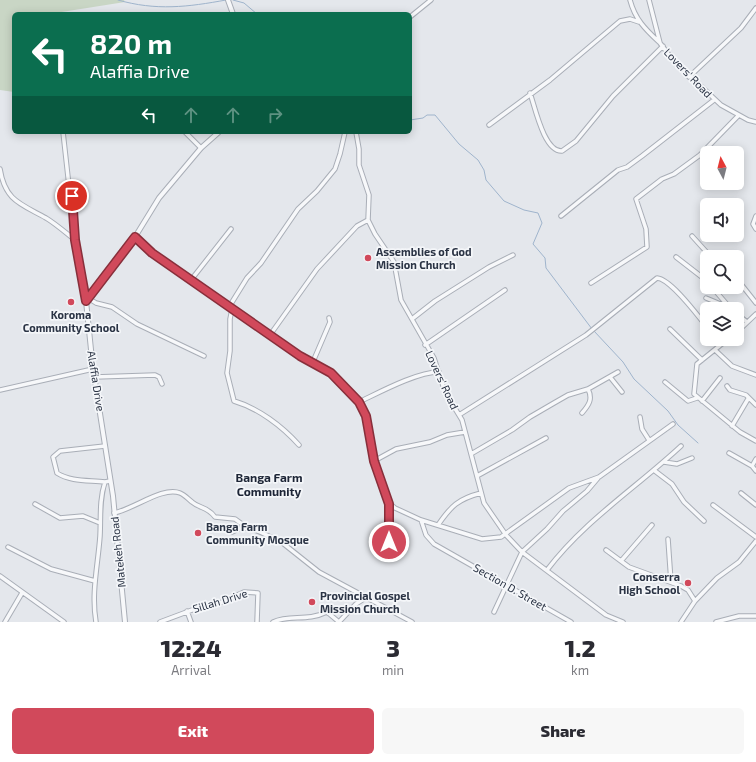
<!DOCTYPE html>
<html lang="en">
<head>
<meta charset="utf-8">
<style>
	:root { --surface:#fff; --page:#f7f7f7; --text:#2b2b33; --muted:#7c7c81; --accent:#d1495b }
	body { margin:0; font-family:"Exo 2",sans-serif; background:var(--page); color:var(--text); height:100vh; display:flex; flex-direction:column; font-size:15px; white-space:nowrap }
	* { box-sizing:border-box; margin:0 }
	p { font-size:13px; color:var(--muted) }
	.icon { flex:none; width:22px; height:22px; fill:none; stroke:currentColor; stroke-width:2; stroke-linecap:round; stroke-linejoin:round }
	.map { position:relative; height:622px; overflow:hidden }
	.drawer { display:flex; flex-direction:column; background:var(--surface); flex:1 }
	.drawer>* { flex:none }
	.top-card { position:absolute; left:12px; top:12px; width:400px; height:122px; border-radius:6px; box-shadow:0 2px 10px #0003; background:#0b6e4f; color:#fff; overflow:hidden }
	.needle { width:26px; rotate:353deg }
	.buttons { position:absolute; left:700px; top:146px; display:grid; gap:8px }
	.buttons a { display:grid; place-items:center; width:44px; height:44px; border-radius:6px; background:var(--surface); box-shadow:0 2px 10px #0003; font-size:20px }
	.pin { position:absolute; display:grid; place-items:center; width:34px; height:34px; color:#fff; margin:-17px; border:2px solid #fff; border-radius:50%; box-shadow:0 1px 4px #0007 }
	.me { position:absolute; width:44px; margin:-22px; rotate:0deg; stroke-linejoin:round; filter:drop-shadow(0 0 3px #0008) }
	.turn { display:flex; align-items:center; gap:14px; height:84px; padding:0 12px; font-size:18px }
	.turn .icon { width:52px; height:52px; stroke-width:2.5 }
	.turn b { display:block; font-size:28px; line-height:34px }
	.lanes { display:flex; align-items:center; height:38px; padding:0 12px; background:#0003; justify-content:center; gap:20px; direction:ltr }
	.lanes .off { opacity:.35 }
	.eta { display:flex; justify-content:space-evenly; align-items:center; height:68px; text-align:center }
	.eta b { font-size:24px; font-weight:800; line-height:28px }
	.button { display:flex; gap:8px; margin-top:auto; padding:8px 12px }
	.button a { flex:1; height:46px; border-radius:6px; background:var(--accent); color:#fff; font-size:16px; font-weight:800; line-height:46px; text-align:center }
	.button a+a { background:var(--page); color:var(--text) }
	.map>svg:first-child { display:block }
	.green { fill:#c9d6c5 }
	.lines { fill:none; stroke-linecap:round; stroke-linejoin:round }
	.stream { stroke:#9fb4cc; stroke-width:1 }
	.minor-casing { stroke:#a9aeb7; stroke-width:5.5 }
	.tertiary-casing { stroke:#a9aeb7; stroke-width:6 }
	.minor { stroke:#f7f8fa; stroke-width:3.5 }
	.tertiary { stroke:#f7f8fa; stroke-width:4 }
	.route-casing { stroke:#882f3b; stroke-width:10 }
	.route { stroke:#d1495b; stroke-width:7 }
	.poi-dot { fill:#d1495b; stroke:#f4f6f9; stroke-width:1.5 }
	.labels { text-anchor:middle; stroke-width:3.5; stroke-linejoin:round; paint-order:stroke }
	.street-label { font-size:11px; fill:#2b3445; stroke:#f4f6f9 }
	.poi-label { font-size:11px; font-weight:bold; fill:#2b3445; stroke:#f4f6f9; text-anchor:start }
	.neighbourhood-label { font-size:12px; font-weight:bold; fill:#1d2536; stroke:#f4f6f9 }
</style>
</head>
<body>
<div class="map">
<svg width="756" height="622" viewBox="0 0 756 622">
	<rect width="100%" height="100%" fill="#e4e7ec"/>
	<path class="green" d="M 0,0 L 124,0 L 125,2 L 49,14 L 14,14 L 14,92 L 0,90 Z"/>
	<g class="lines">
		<path class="stream" d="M 118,0 C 156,11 188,7 226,0
			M 233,0 L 244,3 L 257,14
			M 410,120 L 423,118 L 427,115 L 435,115 L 459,144 L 478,160 L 484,170 L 486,180 L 504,201 L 524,210 L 538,213 L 542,223 L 533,244 L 545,258 L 546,268 L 592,329
			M 594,331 L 623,362 L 634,379 L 668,411 L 678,425 L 698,443"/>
		<defs>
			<path id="minor" d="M 630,0 C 635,19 645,29 659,42
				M 649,0 L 660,43 L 672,59 L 721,105 L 748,120 L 756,122
				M 410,17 L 431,0
				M 689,77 L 741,28 L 756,8
				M 530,93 C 535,107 544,152 562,151 L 576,141 L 613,96 L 663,46
				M 489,125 L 550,80 L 620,21 L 630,19 L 639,22
				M 63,132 L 75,240 L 86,301
				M 185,132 L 201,148
				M 356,132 L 359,149 L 359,165 L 369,195 L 368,220 L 375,234 L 394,262 L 401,300 L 434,358 L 445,392 L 462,420 L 484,503 L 506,535 L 522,552 L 606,615 L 623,622
				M 0,169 C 5,201 21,204 46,218 C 56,224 66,233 75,240
				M 561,216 L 618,170 L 627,167 L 642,156 L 714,100
				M 756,216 L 753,224 L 756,229
				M 692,236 L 711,257
				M 135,237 L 152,253 L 300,356 L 331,373 L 345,386 L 359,402 L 366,416 L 374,461 L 386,500 L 395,508 L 421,520 L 482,539 L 501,537 L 569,488 L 599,477 L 673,424
				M 676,257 L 707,281
				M 737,279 L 756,303
				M 191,280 L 231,229
				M 591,283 L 647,247 L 646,229 L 636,199 L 662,179 L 674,174 L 700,155 L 738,116
				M 712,287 L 731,309
				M 88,298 L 96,303 L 112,307 L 137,324 L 204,356
				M 706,298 L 730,308
				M 229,307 L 247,278 L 261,263 L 298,209 L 317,191 L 335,169 L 340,154 L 345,132
				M 232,309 L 230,319 L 230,351 L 227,373 L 234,401 C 258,408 282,426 299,445
				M 737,314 L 747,322
				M 412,319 L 435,301 L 489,267 L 513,255
				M 670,329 L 702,360
				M 737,332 L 756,314
				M 270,335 L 317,269 L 357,226 L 368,220
				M 718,339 L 722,344
				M 728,339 L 697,364 L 694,394 L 740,432 L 756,441
				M 425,345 L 505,290
				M 715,350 L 732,366 L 756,375
				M 312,364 L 330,322 L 329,318
				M 95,377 L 155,375 L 159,377 L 162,384
				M 610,377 L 622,392
				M 665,382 L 688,401 L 697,398
				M 727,386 L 730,390 L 746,395 L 756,405
				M 0,390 L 93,369
				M 702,401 L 720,378
				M 359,402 C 380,392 417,372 439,372
				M 582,413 C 589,405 593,399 588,389
				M 459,415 L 586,335 L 657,278 C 671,279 698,316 707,327
				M 640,417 L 642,429 L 649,440
				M 732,426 L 748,399
				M 729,453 L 752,466
				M 471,454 L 512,430 L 530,417 L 554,403 L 568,395 L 588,389 L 618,372
				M 756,459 L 752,466 L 756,471
				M 374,461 L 396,449 L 430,442 L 447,435 L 465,432
				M 664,462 L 677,464 L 692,458
				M 655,471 L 672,484 L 684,502 L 704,521
				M 477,476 L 546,438
				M 105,482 C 89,480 71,482 57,473 L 53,457 L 60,451 L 105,446
				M 741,493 L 756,505
				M 35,504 L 60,518 L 83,516 L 100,523
				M 389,504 L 389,553
				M 713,505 L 756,537
				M 114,513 C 134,509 163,486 180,493 C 185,495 188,499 192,502 C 200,509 207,506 215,517 L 235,519 L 246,527
				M 421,520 L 426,535 L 434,544 L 571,622
				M 438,525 C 451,506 458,499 481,493
				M 232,532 C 250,522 263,535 280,541 L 319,572 L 412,622
				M 668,539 L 671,582
				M 8,547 L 51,569 L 95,581
				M 606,550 L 629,567 L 681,586 L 688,590 L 695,601
				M 621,561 L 652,525
				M 547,570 C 584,521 636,488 681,446
				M 0,576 L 64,622
				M 187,611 L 191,622
				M 494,612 L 522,552 L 547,529 L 563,511 L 587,491 L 598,478
				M 5,622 L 22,593
				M 96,622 C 91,593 98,565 100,536 C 101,518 99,500 105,482 L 110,481
				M 160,622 L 192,610 L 220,603 L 244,592 L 258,593 L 257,622
				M 273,622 C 291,614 306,622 327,612 L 339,622
				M 339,622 L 356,604 L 367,597
				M 681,622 L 695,601 L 717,578 L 739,562 L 756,541
				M 716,622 L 739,616 L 756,616"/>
			<path id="tertiary" d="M 228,0 L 233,14
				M 125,622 L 113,496 L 93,369 L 86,301 L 135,237 L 159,198 L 201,148 L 219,132"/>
		</defs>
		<use href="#minor" class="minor-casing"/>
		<use href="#tertiary" class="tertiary-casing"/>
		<use href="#minor" class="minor"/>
		<use href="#tertiary" class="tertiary"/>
	</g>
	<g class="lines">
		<defs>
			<path id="route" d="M 72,196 L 75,240 L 86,301 L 135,237 L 152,253 L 300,356 L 331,373 L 359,402 L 366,416 L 374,461 L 389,504 L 389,542"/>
		</defs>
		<use href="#route" class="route-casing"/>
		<use href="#route" class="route"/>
	</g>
	<g class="poi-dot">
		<circle cx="368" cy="258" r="4"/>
		<circle cx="71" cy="302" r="4"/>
		<circle cx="198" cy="533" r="4"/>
		<circle cx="688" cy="583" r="4"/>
		<circle cx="312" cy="602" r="4"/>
	</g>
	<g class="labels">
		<g class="street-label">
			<text transform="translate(688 73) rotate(46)" y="4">Lovers' Road</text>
			<text transform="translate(442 380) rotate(65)" y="4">Lovers' Road</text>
			<text transform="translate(96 381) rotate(81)" y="4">Alaffia Drive</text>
			<text transform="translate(118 552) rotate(-96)" y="4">Matekeh Road</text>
			<text transform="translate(510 587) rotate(30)" y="4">Section D. Street</text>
			<text transform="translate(220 601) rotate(-17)" y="4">Sillah Drive</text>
		</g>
		<g class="poi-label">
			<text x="376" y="256">Assemblies of God<tspan x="376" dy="13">Mission Church</tspan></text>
			<text x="71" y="319" text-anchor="middle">Koroma<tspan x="71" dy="13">Community School</tspan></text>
			<text x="206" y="531">Banga Farm<tspan x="206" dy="13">Community Mosque</tspan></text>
			<text x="680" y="581" text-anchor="end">Conserra<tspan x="680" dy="13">High School</tspan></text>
			<text x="320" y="600">Provincial Gospel<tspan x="320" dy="13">Mission Church</tspan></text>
		</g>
		<g class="neighbourhood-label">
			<text x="269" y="482">Banga Farm<tspan x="269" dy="14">Community</tspan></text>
		</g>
	</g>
</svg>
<div class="buttons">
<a><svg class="needle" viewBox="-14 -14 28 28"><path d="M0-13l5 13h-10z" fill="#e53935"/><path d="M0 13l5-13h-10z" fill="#7c7c81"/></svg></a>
<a><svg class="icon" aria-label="sound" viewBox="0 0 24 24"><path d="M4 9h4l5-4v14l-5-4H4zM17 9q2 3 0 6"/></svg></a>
<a><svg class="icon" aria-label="search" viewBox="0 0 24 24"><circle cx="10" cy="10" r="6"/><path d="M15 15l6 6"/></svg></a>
<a><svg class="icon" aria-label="layers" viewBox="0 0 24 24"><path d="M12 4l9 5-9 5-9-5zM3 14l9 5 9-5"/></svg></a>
</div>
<div class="pin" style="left:72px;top:196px;background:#d93025"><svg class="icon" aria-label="arrive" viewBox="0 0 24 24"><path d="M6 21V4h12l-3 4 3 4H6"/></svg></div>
<svg class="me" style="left:389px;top:542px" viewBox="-20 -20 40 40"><circle r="17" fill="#d1495b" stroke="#fff" stroke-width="3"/><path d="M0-11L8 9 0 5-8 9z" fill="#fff"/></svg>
<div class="top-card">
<div class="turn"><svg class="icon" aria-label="left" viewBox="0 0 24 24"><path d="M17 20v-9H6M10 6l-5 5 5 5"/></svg><div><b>820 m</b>Alaffia Drive</div></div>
<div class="lanes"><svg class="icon" aria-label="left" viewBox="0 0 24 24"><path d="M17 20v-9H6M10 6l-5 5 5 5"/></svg><svg class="icon off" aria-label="ahead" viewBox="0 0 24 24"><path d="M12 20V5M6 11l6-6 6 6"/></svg><svg class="icon off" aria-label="ahead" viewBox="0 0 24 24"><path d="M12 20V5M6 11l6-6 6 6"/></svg><svg class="icon off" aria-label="right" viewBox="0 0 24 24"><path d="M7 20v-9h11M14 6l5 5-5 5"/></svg></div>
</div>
</div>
<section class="drawer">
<div class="eta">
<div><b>12:24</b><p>Arrival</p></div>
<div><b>3</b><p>min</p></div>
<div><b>1.2</b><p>km</p></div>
</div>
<div class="button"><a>Exit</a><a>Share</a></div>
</section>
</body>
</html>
